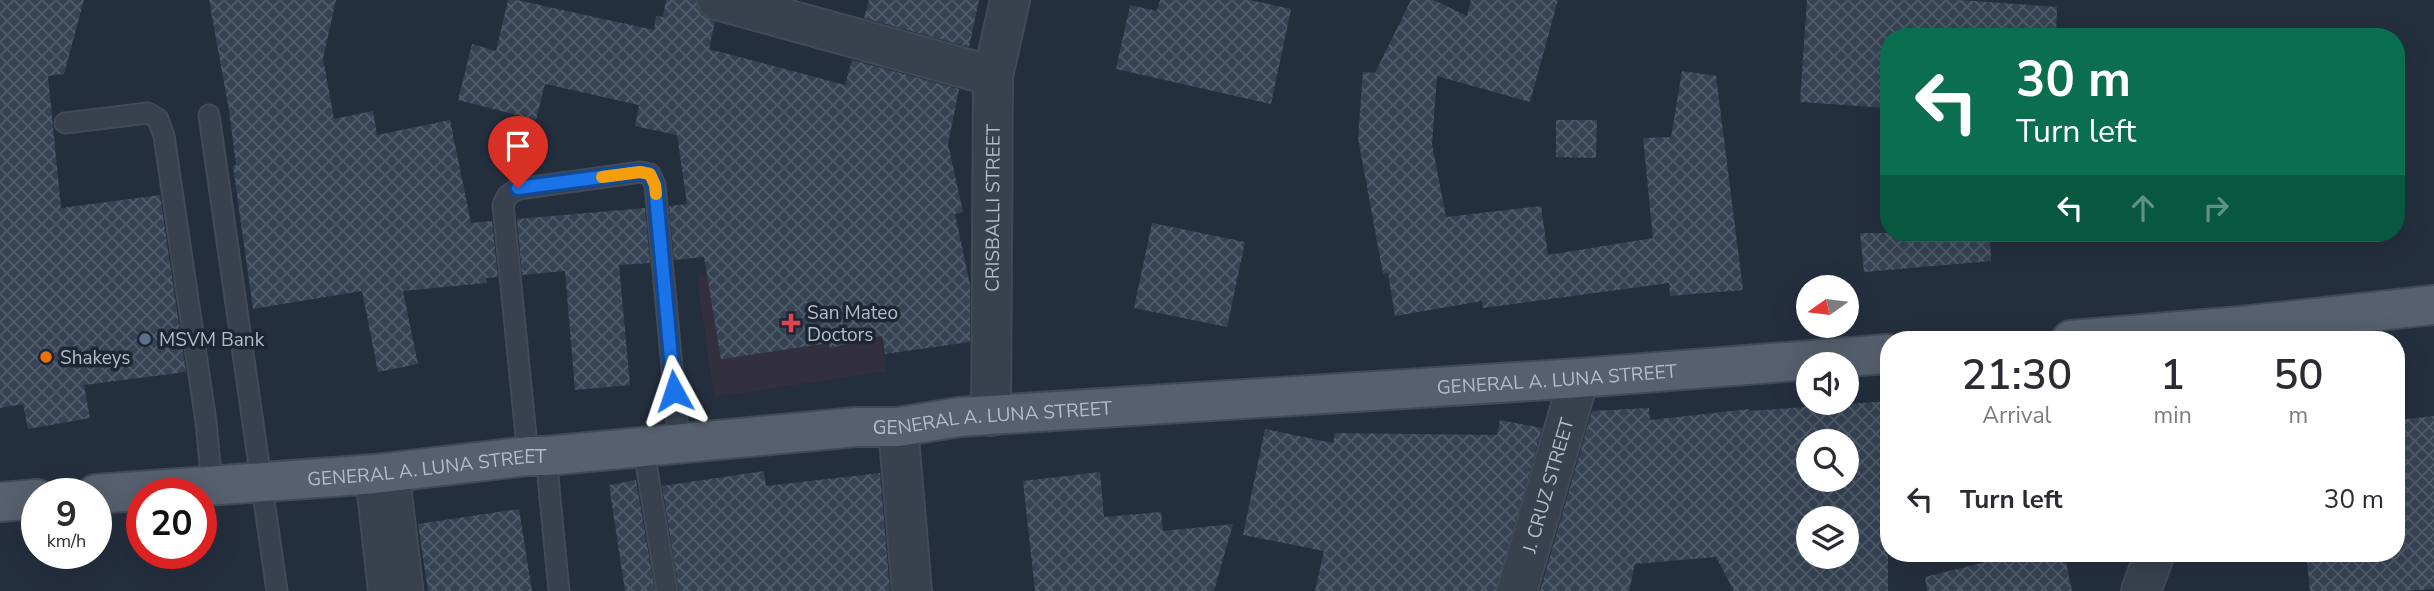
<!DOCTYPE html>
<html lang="en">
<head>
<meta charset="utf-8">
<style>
	:root { --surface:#fff; --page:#f7f7f7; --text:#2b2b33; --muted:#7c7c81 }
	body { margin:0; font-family:"Nunito Sans",sans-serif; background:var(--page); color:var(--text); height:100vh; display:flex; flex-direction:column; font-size:26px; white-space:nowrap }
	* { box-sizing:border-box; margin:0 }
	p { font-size:23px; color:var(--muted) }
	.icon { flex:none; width:38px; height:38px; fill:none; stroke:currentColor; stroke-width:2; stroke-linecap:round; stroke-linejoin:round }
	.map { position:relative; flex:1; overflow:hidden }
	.sheet { position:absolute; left:1880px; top:331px; width:525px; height:231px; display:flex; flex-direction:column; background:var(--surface); border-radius:28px; box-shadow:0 7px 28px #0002 }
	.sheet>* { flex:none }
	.hud { position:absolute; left:1880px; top:28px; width:525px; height:214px; border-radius:28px; box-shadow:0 7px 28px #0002; background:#0b6e4f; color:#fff; overflow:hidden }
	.needle { width:46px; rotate:256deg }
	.buttons { position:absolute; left:1796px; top:275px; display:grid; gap:14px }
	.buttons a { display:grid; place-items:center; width:63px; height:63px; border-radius:50%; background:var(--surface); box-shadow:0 7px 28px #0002; font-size:35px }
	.speed { position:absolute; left:21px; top:478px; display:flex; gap:14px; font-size:35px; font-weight:700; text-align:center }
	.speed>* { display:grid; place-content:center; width:91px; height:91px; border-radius:50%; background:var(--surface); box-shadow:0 7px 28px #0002; line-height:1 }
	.speed small { font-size:18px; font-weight:400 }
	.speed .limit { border:10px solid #d22; background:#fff; color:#111 }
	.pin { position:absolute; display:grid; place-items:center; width:60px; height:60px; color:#fff; margin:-72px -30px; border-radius:50% 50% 50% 0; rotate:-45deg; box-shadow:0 0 7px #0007 }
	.pin .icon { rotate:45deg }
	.me { position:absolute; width:77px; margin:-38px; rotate:355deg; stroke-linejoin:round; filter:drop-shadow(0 0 5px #0008) }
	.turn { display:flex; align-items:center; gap:24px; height:147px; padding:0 21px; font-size:32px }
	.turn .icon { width:91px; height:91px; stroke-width:2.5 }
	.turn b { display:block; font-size:49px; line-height:60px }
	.lanes { display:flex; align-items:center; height:66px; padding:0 21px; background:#0003; justify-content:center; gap:35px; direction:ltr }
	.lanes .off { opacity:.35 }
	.eta { display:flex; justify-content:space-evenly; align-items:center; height:119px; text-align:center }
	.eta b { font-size:42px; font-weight:600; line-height:49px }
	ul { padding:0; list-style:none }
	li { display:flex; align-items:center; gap:21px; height:98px; padding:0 21px }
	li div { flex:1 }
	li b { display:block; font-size:26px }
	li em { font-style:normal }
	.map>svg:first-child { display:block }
	.medical { fill:#32303f }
	.building { fill:url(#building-cross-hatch); fill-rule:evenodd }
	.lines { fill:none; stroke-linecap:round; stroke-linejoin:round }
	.lane-casing { stroke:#414a57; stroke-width:23 }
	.street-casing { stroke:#414a57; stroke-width:42 }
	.primary-casing { stroke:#414a57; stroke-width:42 }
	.lane { stroke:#38414e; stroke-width:19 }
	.street { stroke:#38414e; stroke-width:38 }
	.primary { stroke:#56606e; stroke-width:38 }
	.route-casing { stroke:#114b97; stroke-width:18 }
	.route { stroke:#1a73e8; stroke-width:12 }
	.slow { stroke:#f59e0b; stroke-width:12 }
	.health-dot { fill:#e0444e; stroke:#1d2633; stroke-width:2.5 }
	.service-dot { fill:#5c6f8a; stroke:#1d2633; stroke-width:2.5 }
	.food-dot { fill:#e8710a; stroke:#1d2633; stroke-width:2.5 }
	.labels { text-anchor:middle; stroke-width:7; stroke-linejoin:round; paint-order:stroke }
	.street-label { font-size:19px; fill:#b4bcc9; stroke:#1d2633 }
	.poi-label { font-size:19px; fill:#b4bcc9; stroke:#1d2633; text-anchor:start }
</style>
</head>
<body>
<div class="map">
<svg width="2434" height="591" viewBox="0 0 2434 591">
	<defs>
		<pattern id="building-cross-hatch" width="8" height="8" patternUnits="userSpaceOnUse" patternTransform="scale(1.75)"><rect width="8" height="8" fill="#364354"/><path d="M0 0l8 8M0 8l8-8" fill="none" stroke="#515c6b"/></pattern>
	</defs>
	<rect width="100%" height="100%" fill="#242f3e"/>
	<path class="medical" d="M 865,252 L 887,371 L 714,397 L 697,276 Z"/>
	<path class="building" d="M 0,0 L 84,0 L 64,74 L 48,76 L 61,208 L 160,195 L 186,372 L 84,385 L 90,418 L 28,429 L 23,404 L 0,408 Z
		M 209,0 L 336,0 L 323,58 L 334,119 L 373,111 L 377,135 L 450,120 L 471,223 L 492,221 L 498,277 L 486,278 L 487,283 L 403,291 L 418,364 L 378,372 L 362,291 L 253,309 L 233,166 L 236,165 L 229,110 Z
		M 508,0 L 517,0 L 654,30 L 656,16 L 663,17 L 666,0 L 696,0 L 701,15 L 715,22 L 709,49 L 845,85 L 852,60 L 959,89 L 948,144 L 963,212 L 955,214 L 970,285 L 970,342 L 885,354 L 882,336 L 830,348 L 829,343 L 721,359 L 704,257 L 674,260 L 669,206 L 687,204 L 677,135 L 635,126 L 639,105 L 545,84 L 536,120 L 458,100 L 472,44 L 496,51 Z
		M 869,0 L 979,0 L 969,47 L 864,18 Z
		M 1160,0 L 1250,0 L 1291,9 L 1271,104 L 1116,69 L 1130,5 L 1157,11 Z
		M 1411,0 L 1434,0 L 1467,16 L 1471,0 L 1558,0 L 1530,102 L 1437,76 L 1432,144 L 1446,217 L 1541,206 L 1548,255 L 1653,238 L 1643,138 L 1671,137 L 1682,71 L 1716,76 L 1743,290 L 1670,296 L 1669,283 L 1483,308 L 1482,301 L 1395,316 L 1388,273 L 1383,274 L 1358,138 L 1363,72 L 1375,73 Z
		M 1807,0 L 1960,0 L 2057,7 L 2056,37 L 1888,37 L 1888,108 L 1800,102 Z
		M 1556,120 L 1597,120 L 1596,158 L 1556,157 Z
		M 645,208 L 650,263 L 619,265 L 630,385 L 575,390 L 565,271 L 522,275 L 517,219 Z
		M 1152,223 L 1245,242 L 1227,327 L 1134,308 Z
		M 1860,233 L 1990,233 L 1991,261 L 1864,272 Z
		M 1888,401 L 1888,591 L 1734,591 L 1716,557 L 1635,564 L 1629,591 L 1540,591 L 1592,411 L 1649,408 L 1650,420 L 1750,409 L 1749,411 ZM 1808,441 L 1846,441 L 1846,480 L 1808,480 ZM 1808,518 L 1846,518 L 1846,556 L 1808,556 Z
		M 2434,416 L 2434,589 L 2402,591 L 2310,591 L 2306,553 L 2396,553 L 2396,420 Z
		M 1500,420 L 1542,428 L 1496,591 L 1315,591 L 1324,551 L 1243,535 L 1265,429 L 1333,443 L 1335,433 L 1497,435 Z
		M 764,471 L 766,486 L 880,473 L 890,591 L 679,591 L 662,486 Z
		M 1100,472 L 1104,517 L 1161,512 L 1163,531 L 1233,524 L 1214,591 L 1035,591 L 1023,481 Z
		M 636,480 L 655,591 L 625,591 L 609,485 Z
		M 519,509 L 532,591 L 428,591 L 418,524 Z
		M 2021,553 L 2064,553 L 2072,591 L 1927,591 L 1925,577 Z"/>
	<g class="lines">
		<defs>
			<path id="lane" d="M 209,115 L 277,591
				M 65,123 L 148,113 L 158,119 L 164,136 L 206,422 L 212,484
				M 643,445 L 667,591
				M 528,456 L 503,205 L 508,195 L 518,189 L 641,172 L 650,174 L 655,185 L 679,442
				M 546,456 L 559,591
				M 399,472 L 413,591"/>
			<g id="street">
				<path d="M 717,0 L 993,76"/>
				<path id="s1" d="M 991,416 L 993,76 L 1010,0"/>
				<path d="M 898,427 L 912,591"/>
				<path d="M 375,474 L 388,591"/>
				<path id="s2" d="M 1517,591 L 1579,378"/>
				<path d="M 2141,591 L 2155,553"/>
			</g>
			<g id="primary">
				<path d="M 2071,340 L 2241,326 L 2434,305"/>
				<path id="s3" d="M 96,494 L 375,474 L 528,456 L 546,456 L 856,427 L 898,427 L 959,417 L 1579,378 L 1888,354"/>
				<path d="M 0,502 L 37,499"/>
			</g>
		</defs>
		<use href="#lane" class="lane-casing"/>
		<use href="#street" class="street-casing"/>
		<use href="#primary" class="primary-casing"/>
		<use href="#lane" class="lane"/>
		<use href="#street" class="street"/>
		<use href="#primary" class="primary"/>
	</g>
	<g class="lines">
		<defs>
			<path id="route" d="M 518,188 L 640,172 L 650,174 L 655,185 L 674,391"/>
		</defs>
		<use href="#route" class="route-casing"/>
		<use href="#route" class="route"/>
		<path class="slow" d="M 602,177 L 640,172 L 650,174 L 655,185 L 656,194"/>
	</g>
	<path class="health-dot" d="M787.5 312.5h7v7h7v7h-7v7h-7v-7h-7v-7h7z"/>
	<circle class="service-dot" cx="145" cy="339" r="7"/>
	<circle class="food-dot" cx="46" cy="357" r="7"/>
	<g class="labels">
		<g class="street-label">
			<text dy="7" stroke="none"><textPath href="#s1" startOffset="208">CRISBALLI STREET</textPath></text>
			<text dy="7" stroke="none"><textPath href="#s3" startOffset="1466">GENERAL A. LUNA STREET</textPath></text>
			<text dy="7" stroke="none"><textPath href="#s3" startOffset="900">GENERAL A. LUNA STREET</textPath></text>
			<text dy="7" stroke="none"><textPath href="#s3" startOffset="332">GENERAL A. LUNA STREET</textPath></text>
			<text dy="7" stroke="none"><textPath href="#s2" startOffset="110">J. CRUZ STREET</textPath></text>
		</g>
		<g class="poi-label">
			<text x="807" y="319">San Mateo<tspan x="807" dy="22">Doctors</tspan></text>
			<text x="159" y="346">MSVM Bank</text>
			<text x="60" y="364">Shakeys</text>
		</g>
	</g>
</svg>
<div class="buttons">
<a><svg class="needle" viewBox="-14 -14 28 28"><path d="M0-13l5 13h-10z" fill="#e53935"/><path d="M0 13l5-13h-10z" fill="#7c7c81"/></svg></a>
<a><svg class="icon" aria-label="sound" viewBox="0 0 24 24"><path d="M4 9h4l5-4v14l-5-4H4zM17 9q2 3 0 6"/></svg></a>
<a><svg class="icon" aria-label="search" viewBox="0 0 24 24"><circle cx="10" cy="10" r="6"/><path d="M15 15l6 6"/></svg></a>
<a><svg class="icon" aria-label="layers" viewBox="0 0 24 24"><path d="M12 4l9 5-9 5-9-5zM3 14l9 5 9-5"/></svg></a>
</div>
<div class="speed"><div>9<small>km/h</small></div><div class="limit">20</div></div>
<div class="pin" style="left:518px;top:188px;background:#d93025"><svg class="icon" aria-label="arrive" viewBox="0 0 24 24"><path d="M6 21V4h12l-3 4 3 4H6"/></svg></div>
<svg class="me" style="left:674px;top:391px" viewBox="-20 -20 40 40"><path d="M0-17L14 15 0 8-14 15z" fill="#1a73e8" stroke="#fff" stroke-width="4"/></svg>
<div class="hud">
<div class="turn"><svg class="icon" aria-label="left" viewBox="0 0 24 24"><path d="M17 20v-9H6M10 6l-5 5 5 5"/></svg><div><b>30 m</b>Turn left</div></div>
<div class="lanes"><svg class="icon" aria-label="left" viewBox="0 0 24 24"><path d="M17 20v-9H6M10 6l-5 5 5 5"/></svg><svg class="icon off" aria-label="ahead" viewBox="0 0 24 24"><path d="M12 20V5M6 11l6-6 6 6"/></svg><svg class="icon off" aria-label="right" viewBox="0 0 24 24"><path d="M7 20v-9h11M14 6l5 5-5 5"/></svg></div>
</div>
<section class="sheet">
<div class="eta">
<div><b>21:30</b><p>Arrival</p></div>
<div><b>1</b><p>min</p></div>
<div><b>50</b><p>m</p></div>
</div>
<ul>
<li><svg class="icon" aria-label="left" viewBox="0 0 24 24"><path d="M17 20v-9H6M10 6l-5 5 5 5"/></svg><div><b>Turn left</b></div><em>30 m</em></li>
</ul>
</section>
</div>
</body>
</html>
